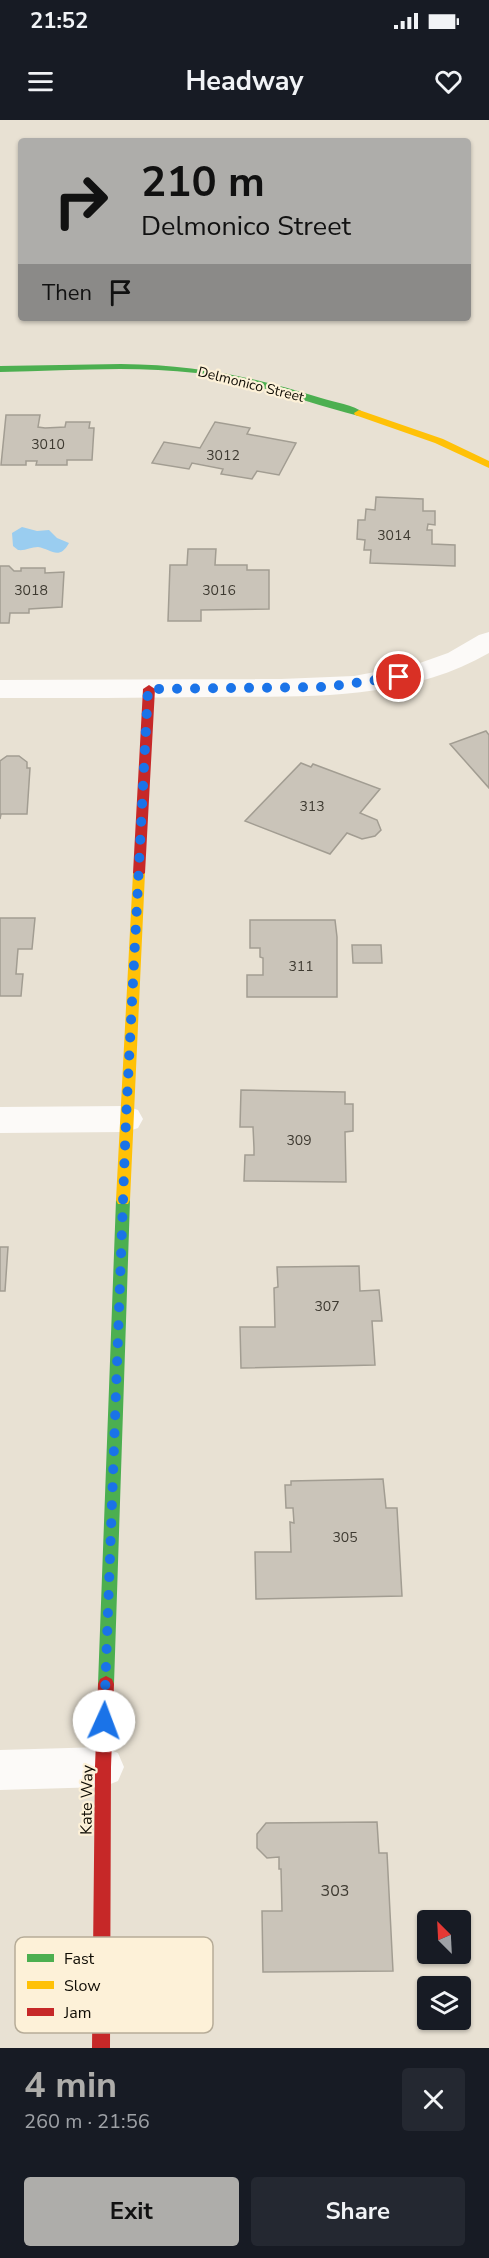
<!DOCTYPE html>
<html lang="en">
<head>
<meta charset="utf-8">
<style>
	:root { --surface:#171b24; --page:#242831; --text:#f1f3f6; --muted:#9ea1a6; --accent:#aeadaa }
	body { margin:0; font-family:"Nunito Sans",sans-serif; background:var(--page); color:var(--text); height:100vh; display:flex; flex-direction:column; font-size:22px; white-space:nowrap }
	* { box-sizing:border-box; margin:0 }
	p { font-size:20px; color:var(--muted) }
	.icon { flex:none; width:33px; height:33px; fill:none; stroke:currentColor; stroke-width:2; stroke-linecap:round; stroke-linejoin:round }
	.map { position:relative; height:1928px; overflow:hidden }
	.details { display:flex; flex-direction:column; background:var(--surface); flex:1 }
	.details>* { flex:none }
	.banner { position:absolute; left:18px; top:18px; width:453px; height:183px; border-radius:6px; box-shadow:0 2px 4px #0004; background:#aeadaa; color:#111; overflow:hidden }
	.needle { width:39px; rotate:336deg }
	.buttons { position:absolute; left:417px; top:1790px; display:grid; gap:12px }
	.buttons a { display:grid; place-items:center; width:54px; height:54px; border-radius:6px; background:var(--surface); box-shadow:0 2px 4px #0004; font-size:30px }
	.pin { position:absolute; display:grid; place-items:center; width:51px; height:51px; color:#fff; margin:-26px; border:3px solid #fff; border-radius:50%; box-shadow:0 2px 6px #0007 }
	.me { position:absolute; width:66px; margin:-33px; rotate:2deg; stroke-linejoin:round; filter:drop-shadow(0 0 4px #0008) }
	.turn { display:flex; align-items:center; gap:21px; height:126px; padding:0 24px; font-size:27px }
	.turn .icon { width:78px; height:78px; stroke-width:2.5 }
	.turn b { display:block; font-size:42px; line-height:51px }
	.then { display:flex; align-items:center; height:57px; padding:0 24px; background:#0003; gap:12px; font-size:22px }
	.round { display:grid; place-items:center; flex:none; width:63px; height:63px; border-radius:6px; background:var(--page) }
	.head { display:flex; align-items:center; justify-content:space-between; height:102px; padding:0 24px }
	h1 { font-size:36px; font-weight:700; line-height:45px; color:var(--accent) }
	.action { display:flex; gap:12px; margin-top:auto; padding:12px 24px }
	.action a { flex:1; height:69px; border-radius:6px; background:var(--accent); color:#111; font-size:24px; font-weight:700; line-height:69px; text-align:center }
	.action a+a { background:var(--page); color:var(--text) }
	.status { display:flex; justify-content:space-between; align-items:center; height:42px; padding:0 30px; background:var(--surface); direction:ltr }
	.status svg { height:16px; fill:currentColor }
	header { display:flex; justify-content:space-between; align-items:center; height:78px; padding:0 24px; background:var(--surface); font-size:27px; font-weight:700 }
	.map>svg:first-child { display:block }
	.water { fill:#9acdf0 }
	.building { fill:#cac4b9; stroke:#a29d92; stroke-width:1.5 }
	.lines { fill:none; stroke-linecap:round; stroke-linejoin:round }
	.street { fill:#fcfaf8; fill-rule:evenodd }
	.fast { fill:#4caf50; fill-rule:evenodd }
	.slow { fill:#ffc107; fill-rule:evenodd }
	.jam { fill:#c62828; fill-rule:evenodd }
	.route { stroke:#1a73e8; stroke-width:10; stroke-dasharray:0 18 }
	.labels { text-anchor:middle; stroke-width:4.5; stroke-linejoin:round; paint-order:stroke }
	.far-street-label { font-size:14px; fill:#0f0c04; stroke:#fdf1d8 }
	.number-label { font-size:14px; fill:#3e3a31 }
	.street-label { font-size:16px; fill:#0f0c04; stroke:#fdf1d8 }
	.near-number-label { font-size:16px; fill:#3e3a31 }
	.key { fill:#fdf1d8; stroke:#b6ac98; stroke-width:1.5 }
	.key-label { font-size:16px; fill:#0f0c04 }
</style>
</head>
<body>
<div class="status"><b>21:52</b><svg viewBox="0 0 49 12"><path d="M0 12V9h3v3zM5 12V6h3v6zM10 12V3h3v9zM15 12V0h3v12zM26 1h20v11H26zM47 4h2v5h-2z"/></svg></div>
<header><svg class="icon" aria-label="menu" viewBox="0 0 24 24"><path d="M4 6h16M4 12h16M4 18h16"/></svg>Headway<svg class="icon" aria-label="heart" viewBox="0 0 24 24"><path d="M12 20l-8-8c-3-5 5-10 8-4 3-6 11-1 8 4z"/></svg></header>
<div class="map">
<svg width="489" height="1928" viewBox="0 0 489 1928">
	<rect width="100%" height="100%" fill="#e8e1d3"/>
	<path class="water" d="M 22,407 L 37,411 L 49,410 L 57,418 L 69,423 C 59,441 51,429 38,427 C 31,427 25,431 18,430 L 13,426 L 12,413 Z"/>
	<path class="building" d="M 6,295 L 40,295 L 38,307 L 45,308 L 65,307 L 66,302 L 90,302 L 89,308 L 94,308 L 92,340 L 67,340 L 67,345 L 36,345 L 37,341 L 26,341 L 26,345 L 1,345 Z
		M 215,302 L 250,308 L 247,314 L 296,323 L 279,355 L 257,351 L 252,359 L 221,354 L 223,349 L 192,343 L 189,349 L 152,343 L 164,322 L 200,328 Z
		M 376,377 L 423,379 L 423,391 L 435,391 L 435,405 L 428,404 L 427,410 L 432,410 L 432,424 L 455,425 L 455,446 L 370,443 L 371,430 L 364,430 L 365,420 L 357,419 L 358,400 L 365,400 L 366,389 L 375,390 Z
		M 188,429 L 216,429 L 215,445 L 247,445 L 247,450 L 269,450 L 269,489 L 201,490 L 201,501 L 168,501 L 170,445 L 187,445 Z
		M 0,446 L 9,446 L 14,451 L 21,451 L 21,448 L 45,448 L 45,453 L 64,452 L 62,487 L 29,489 L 29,493 L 10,493 L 9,503 L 0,503 Z
		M 486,611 L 489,615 L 489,668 L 450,624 Z
		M 7,636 L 19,636 L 27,642 L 27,648 L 30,648 L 27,694 L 1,694 L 0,699 L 0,641 Z
		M 301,643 L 311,647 L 313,644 L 380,669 L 360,693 L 377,700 L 381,710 L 375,716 L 362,719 L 347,713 L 330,734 L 245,701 Z
		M 0,798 L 35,798 L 32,829 L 18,829 L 16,854 L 23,854 L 21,876 L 0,876 Z
		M 250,800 L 335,800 L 337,817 L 337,877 L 247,877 L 247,855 L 263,855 L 263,838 L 260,837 L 260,828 L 250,828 Z
		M 352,825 L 381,825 L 382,843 L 353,843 Z
		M 241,970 L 345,972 L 345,984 L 353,984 L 353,1011 L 345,1012 L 346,1062 L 244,1061 L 245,1035 L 254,1035 L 254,1028 L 253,1007 L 240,1007 Z
		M 0,1127 L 8,1127 L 5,1171 L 0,1171 Z
		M 359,1146 L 360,1171 L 379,1170 L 382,1201 L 372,1201 L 375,1245 L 241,1248 L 240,1207 L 275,1207 L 274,1168 L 278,1167 L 277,1147 Z
		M 383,1359 L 386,1388 L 397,1388 L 402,1476 L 256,1479 L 255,1432 L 291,1432 L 290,1402 L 294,1403 L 293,1388 L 286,1388 L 285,1365 L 291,1365 L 291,1361 Z
		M 377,1702 L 379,1733 L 387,1733 L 393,1851 L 263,1852 L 262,1791 L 282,1791 L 281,1749 L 279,1749 L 279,1737 L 267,1738 L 257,1728 L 257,1714 L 266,1703 Z"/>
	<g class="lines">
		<path class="street" d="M 489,512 L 489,533 C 404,582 305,576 210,577 C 140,578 70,578 0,578 L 0,560 L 281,559 L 354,556 L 417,544 L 448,533 L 479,515 Z
			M 126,986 L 138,990 L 143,999 L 138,1008 L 126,1012 L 0,1013 L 0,987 Z
			M 103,1627 L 118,1633 L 124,1647 L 118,1661 L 103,1667 L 0,1670 L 0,1630 Z"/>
		<path class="fast" d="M 121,244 C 196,245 250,256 321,278 C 334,282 354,285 364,293 L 359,296 C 304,282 252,261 196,253 C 131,245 65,251 0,252 L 0,246 Z
			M 123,1074 L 128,1076 L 130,1080 L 114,1564 L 112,1569 L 106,1572 L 100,1569 L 98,1564 L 116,1080 L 118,1076 Z"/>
		<path class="slow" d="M 359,290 L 443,319 L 489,341 L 489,348 L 435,323 L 355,295 L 354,293 Z
			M 139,749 L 145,753 L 130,1080 L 128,1084 L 118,1084 L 116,1080 L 133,753 Z"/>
		<path class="jam" d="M 149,565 L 155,569 L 145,753 L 139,757 L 133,753 L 143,569 Z
			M 106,1556 L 112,1559 L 114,1564 L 111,1647 L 110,1928 L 92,1928 L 95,1647 L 98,1564 L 100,1559 Z"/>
	</g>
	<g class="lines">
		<path class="route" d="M 104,1601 L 126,999 L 148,569 L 326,567 L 399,557"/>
	</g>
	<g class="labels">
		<g class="far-street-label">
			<text transform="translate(251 264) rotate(14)" y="5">Delmonico Street</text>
		</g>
		<g class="number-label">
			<text x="48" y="329">3010</text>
			<text x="223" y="340">3012</text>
			<text x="394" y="420">3014</text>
			<text x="31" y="475">3018</text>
			<text x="219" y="475">3016</text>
			<text x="312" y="691">313</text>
			<text x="301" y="851">311</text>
			<text x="299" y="1025">309</text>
			<text x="327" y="1191">307</text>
			<text x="345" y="1422">305</text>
		</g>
		<g class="street-label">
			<text transform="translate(86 1680) rotate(-89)" y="6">Kate Way</text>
		</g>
		<g class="near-number-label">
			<text x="335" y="1776">303</text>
		</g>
	</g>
	<rect x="15" y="1817" width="198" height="96" rx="9" class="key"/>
	<rect x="27" y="1834" width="27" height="8" fill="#4caf50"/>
	<rect x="27" y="1861" width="27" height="8" fill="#ffc107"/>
	<rect x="27" y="1888" width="27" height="8" fill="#c62828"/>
	<g class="key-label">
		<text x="64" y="1844">Fast</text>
		<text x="64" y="1871">Slow</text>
		<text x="64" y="1898">Jam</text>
	</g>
</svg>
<div class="buttons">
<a><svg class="needle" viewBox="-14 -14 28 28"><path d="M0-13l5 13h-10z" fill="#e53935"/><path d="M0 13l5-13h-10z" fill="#9ea1a6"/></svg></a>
<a><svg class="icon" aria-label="layers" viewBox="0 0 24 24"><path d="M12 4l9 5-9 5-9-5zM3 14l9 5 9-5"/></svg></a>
</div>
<div class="pin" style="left:399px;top:557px;background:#d93025"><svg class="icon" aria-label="arrive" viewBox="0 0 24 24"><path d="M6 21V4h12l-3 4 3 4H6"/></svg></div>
<svg class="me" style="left:104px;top:1601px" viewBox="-20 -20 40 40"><circle r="19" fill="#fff"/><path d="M0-13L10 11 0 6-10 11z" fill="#1a73e8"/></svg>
<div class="banner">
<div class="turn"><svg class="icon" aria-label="right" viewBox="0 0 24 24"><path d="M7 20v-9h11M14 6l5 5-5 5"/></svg><div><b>210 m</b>Delmonico Street</div></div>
<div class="then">Then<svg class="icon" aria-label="arrive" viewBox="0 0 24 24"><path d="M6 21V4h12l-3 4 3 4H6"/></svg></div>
</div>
</div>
<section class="details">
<div class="head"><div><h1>4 min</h1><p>260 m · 21:56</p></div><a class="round"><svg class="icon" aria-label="close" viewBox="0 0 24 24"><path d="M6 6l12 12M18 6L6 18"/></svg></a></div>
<div class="action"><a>Exit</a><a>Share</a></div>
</section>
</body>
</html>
